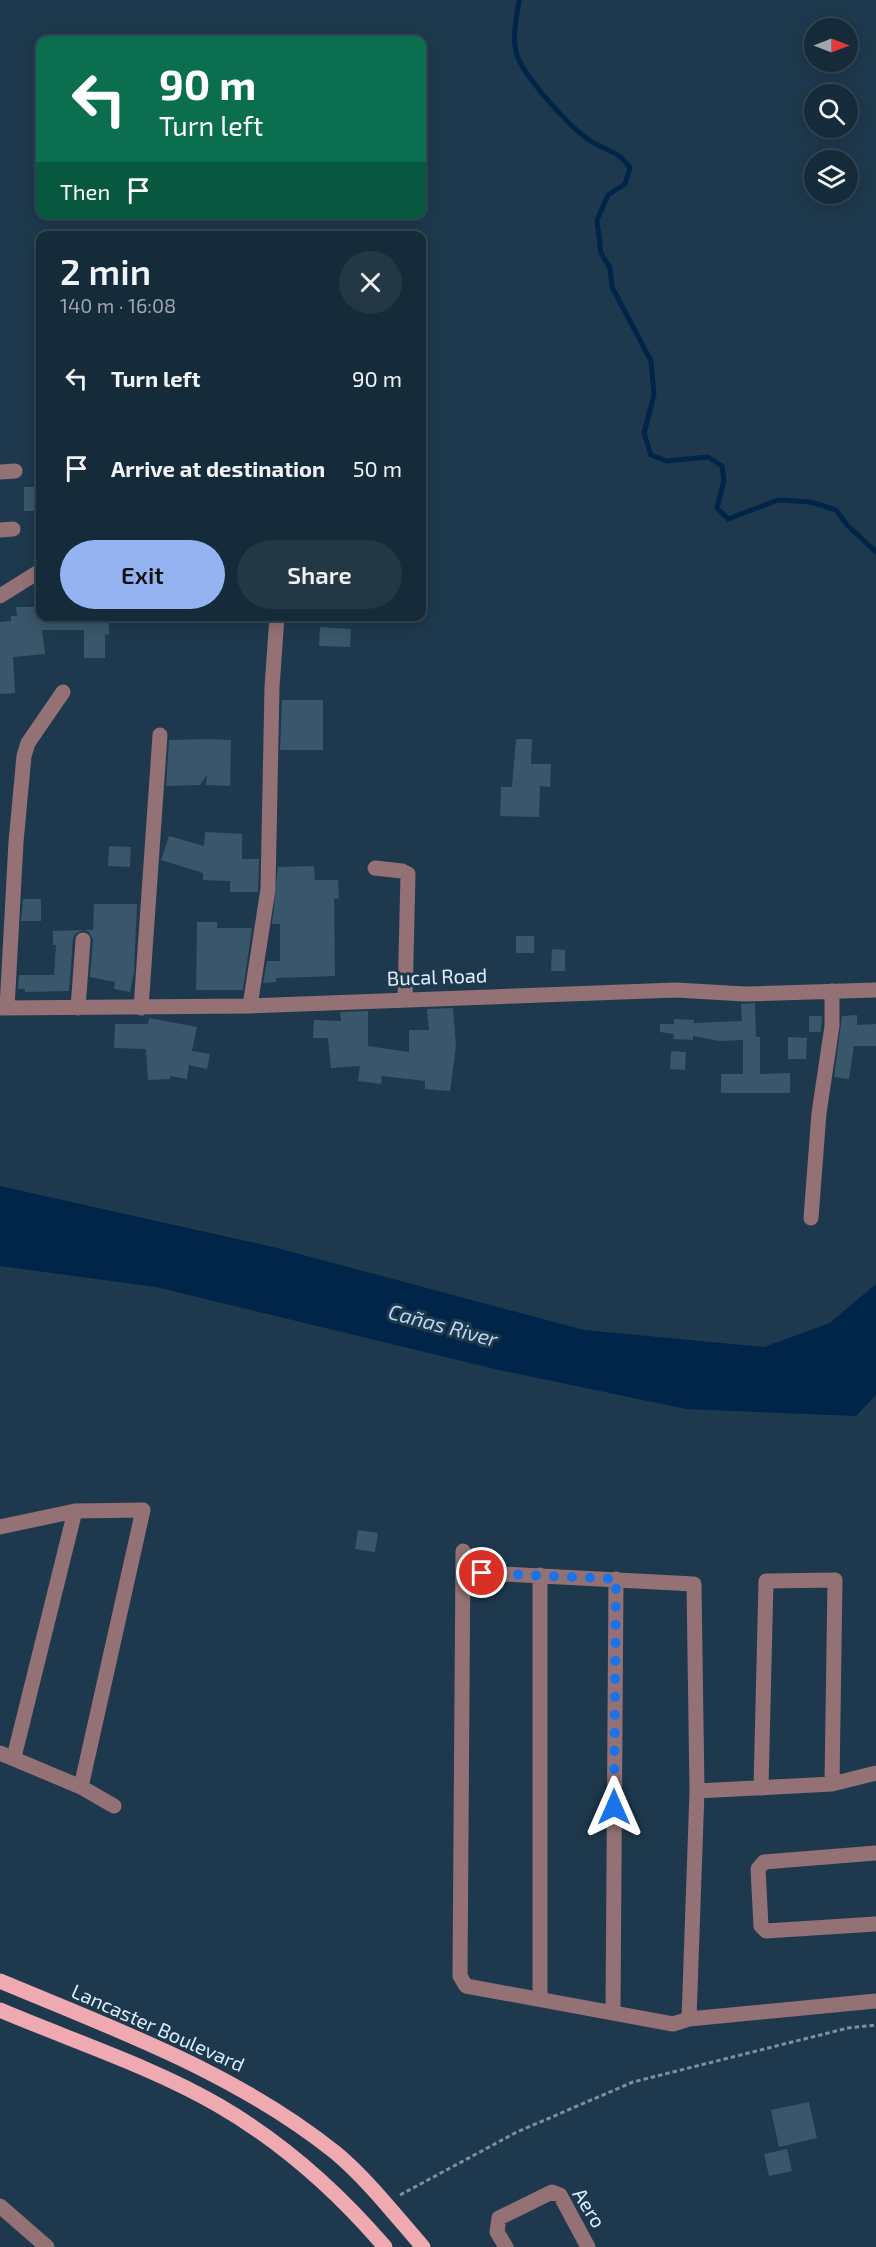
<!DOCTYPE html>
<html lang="en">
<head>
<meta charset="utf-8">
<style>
	:root { --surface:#162b3a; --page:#233745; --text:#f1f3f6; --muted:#9ea7af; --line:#354754; --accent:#95b2f1 }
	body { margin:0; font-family:"Exo 2",sans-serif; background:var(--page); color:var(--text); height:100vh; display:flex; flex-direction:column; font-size:22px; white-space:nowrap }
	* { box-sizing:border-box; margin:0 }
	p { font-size:20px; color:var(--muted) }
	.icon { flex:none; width:33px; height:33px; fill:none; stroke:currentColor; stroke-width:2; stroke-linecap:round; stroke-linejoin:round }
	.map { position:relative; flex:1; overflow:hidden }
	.sheet { position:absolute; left:36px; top:231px; width:390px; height:390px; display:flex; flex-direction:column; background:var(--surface); border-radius:12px; box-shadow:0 3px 15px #0003,0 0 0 2px var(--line) }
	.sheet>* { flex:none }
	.banner { position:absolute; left:36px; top:36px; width:390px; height:183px; border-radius:12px; box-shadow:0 3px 15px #0003,0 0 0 2px var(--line); background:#0b6e4f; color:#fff; overflow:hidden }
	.needle { width:39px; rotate:90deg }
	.tools { position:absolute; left:804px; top:18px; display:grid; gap:12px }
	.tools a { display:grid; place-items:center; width:54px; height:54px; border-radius:50%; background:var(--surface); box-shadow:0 3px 15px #0003,0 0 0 2px var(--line); font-size:30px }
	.pin { position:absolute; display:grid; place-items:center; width:51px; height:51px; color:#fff; margin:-26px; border:3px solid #fff; border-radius:50%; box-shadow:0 2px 6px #0007 }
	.me { position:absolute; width:66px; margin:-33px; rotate:0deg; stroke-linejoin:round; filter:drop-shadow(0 0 4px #0008) }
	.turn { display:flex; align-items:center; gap:21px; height:126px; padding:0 24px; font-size:27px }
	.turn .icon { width:78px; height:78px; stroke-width:2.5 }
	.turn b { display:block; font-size:42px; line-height:51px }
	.then { display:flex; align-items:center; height:57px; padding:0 24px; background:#0003; gap:12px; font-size:22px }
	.round { display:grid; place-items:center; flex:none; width:63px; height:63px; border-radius:32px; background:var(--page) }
	.overview { display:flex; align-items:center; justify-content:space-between; height:102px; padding:0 24px }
	h1 { font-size:36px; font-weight:600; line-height:45px }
	.button { display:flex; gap:12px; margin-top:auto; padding:12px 24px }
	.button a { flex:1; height:69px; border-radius:36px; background:var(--accent); color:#111; font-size:24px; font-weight:600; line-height:69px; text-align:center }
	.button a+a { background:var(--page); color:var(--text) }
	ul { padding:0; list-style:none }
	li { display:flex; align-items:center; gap:18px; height:90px; padding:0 24px }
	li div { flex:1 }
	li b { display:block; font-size:22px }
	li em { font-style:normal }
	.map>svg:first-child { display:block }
	.water { fill:#002548 }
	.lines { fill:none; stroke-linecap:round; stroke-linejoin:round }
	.stream { stroke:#002548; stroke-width:5 }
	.building { fill:#39566b }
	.path { stroke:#7b91a1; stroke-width:3; stroke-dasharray:4.5 3; stroke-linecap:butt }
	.minor { stroke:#937174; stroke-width:15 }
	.major { stroke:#eeaab0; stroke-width:15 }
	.route { stroke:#1a73e8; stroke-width:10; stroke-dasharray:0 18 }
	.labels { text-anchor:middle; stroke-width:6; stroke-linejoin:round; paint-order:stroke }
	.street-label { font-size:20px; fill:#ddedfa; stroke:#1e394d }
	.water-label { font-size:21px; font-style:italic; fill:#bad5f2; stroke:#1e394d }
</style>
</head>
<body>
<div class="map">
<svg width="876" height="2247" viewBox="0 0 876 2247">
	<rect width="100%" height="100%" fill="#1e394d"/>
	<path class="water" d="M 0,1186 L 277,1248 L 584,1330 L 764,1347 L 830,1323 L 876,1284 L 876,1395 L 856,1416 L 686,1409 L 495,1369 L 156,1287 L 0,1266 Z"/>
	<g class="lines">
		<path class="stream" d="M 519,0 C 517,18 511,37 517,55 C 524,77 570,127 589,140 C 606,152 616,148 630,168 L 625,184 L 608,195 L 597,220 L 601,253 L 610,268 L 612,287 L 651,361 L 654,395 L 644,433 L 651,455 L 667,461 L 708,457 L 722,466 L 724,480 L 717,508 L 728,519 L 778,500 L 811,502 L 836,510 L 847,525 L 876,552"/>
	</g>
	<path class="building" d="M 24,487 L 40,487 L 40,511 L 24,511 Z
		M 16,607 L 40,607 L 40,616 L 109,616 L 109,635 L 105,634 L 105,658 L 84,658 L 84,630 L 42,630 L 45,654 L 13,657 L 15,693 L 0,694 L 0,622 L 11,621 L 11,616 L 17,616 Z
		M 320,627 L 351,629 L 350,647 L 319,646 Z
		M 282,700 L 323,700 L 323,750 L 280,750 Z
		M 209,739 L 231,740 L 230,786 L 206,785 L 207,775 L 200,785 L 166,786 L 169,740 Z
		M 516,739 L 532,739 L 531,764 L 551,764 L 550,787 L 540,786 L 539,817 L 500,816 L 501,787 L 512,787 Z
		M 205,832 L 242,834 L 242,859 L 259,859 L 258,892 L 230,892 L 230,881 L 203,880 L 203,873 L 161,860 L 169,836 L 204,846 Z
		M 109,846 L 131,847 L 130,867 L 108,866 Z
		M 314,866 L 315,880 L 338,880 L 339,898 L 334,899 L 335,976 L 276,978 L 276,982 L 263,983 L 267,961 L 280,961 L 280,924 L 272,924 L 278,867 Z
		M 23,899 L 41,899 L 41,921 L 21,921 Z
		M 94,904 L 137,904 L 134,972 L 130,992 L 114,989 L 115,982 L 90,977 L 93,940 L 89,932 L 84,930 L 93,930 Z
		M 197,922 L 217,922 L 217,928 L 252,928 L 243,990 L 196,990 Z
		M 83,930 L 75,934 L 73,939 L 69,991 L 25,992 L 25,989 L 18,989 L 19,975 L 54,975 L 56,945 L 53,945 L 53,931 Z
		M 516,936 L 534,936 L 534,953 L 516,953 Z
		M 552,949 L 565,950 L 565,971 L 551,971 Z
		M 755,1003 L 756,1037 L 760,1037 L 760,1074 L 790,1073 L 790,1093 L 721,1093 L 721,1074 L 743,1074 L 743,1040 L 720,1041 L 693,1036 L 693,1040 L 673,1039 L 674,1034 L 660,1032 L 660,1024 L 674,1024 L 674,1019 L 694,1020 L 694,1023 L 742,1021 L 741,1004 Z
		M 453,1008 L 456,1046 L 450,1091 L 425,1089 L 425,1081 L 382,1076 L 381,1084 L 358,1081 L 360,1066 L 331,1068 L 328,1038 L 313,1038 L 314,1020 L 341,1021 L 340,1012 L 368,1011 L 368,1046 L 409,1052 L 409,1030 L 429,1030 L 427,1009 Z
		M 857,1015 L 857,1025 L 876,1024 L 876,1046 L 854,1046 L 849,1079 L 834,1077 L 842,1016 Z
		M 809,1016 L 822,1016 L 821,1032 L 809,1032 Z
		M 149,1018 L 197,1027 L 192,1051 L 210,1054 L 207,1069 L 189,1065 L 187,1079 L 170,1076 L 170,1079 L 148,1080 L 146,1049 L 114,1048 L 115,1024 L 148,1024 Z
		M 788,1037 L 807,1038 L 806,1059 L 788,1059 Z
		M 671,1051 L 686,1052 L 685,1070 L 670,1069 Z
		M 358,1530 L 378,1533 L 375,1552 L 355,1549 Z
		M 809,2102 L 817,2138 L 779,2147 L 771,2110 Z
		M 787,2149 L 792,2171 L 769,2176 L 764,2154 Z"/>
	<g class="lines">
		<path class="path" d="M 400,2195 L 517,2132 L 633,2082 L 848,2028 L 876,2025"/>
		<path class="minor" d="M 0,472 L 15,471
			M 0,530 L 13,529
			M 0,596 L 40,571
			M 375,868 L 402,871 L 408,874 L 405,999
			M 250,1006 L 268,889 L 272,687 L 277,616
			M 0,1008 L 250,1006 L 676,990 L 745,994 L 876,990
			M 7,1008 L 16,842 L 24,756 L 28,743 L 63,692
			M 78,1008 L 83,940
			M 141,1008 L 160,735
			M 811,1218 L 819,1113 L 832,1026 L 832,991
			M 0,1527 L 75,1511 L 143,1510 L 81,1787
			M 463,1551 L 460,1976 L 466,1986 L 673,2024 L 689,2019 L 876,2001
			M 463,1572 L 694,1584 L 697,1791 L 689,2019
			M 0,1753 L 81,1787 L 114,1806
			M 14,1757 L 75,1511
			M 761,1788 L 766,1581 L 835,1580 L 832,1784
			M 697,1791 L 832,1784 L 876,1773
			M 876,1853 L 764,1862 L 758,1869 L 761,1926 L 766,1931 L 876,1924
			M 540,1999 L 540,1575
			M 613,2012 L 616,1579
			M 0,2206 L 47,2247
			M 506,2247 L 497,2232 L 499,2218 L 552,2192 L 560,2195 L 588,2247"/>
		<path class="major" d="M 0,1981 C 117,2030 236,2073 336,2153 C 368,2180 395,2215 423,2247
			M 0,2010 C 70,2040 153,2067 218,2105 C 282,2142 337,2191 385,2247"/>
	</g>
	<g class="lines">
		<path class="route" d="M 482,1573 L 616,1579 L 614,1807"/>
	</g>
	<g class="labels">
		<g class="street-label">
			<text transform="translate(437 977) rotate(-2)" y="7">Bucal Road</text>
			<text transform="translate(158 2028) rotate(24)" y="7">Lancaster Boulevard</text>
			<text transform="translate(589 2208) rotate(58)" y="7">Aero</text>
		</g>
		<g class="water-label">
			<text transform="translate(443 1326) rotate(15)" y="7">Cañas River</text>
		</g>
	</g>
</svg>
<div class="tools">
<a><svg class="needle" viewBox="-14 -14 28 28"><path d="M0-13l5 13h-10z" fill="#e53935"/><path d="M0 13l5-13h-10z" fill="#9ea7af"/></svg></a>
<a><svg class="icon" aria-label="search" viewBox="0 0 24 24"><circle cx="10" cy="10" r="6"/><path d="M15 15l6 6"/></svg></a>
<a><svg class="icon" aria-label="layers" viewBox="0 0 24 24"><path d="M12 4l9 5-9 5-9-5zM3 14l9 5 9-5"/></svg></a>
</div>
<div class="pin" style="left:482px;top:1573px;background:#d93025"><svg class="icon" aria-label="arrive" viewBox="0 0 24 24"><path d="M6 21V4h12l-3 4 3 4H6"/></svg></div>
<svg class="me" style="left:614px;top:1807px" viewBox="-20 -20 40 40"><path d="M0-17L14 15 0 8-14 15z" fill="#1a73e8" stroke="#fff" stroke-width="4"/></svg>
<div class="banner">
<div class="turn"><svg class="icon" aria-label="left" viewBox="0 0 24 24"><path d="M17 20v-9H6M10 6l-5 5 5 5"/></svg><div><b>90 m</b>Turn left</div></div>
<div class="then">Then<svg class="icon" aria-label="arrive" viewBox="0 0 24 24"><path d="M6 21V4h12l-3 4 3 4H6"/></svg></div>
</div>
<section class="sheet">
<div class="overview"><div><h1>2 min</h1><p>140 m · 16:08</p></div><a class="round"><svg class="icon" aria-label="close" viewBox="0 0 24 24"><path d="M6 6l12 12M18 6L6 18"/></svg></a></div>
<ul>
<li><svg class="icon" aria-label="left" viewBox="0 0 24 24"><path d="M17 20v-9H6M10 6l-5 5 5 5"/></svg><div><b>Turn left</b></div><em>90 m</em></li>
<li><svg class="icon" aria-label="arrive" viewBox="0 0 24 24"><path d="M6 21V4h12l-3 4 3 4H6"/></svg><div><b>Arrive at destination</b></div><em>50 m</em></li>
</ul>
<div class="button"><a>Exit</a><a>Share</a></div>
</section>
</div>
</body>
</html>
